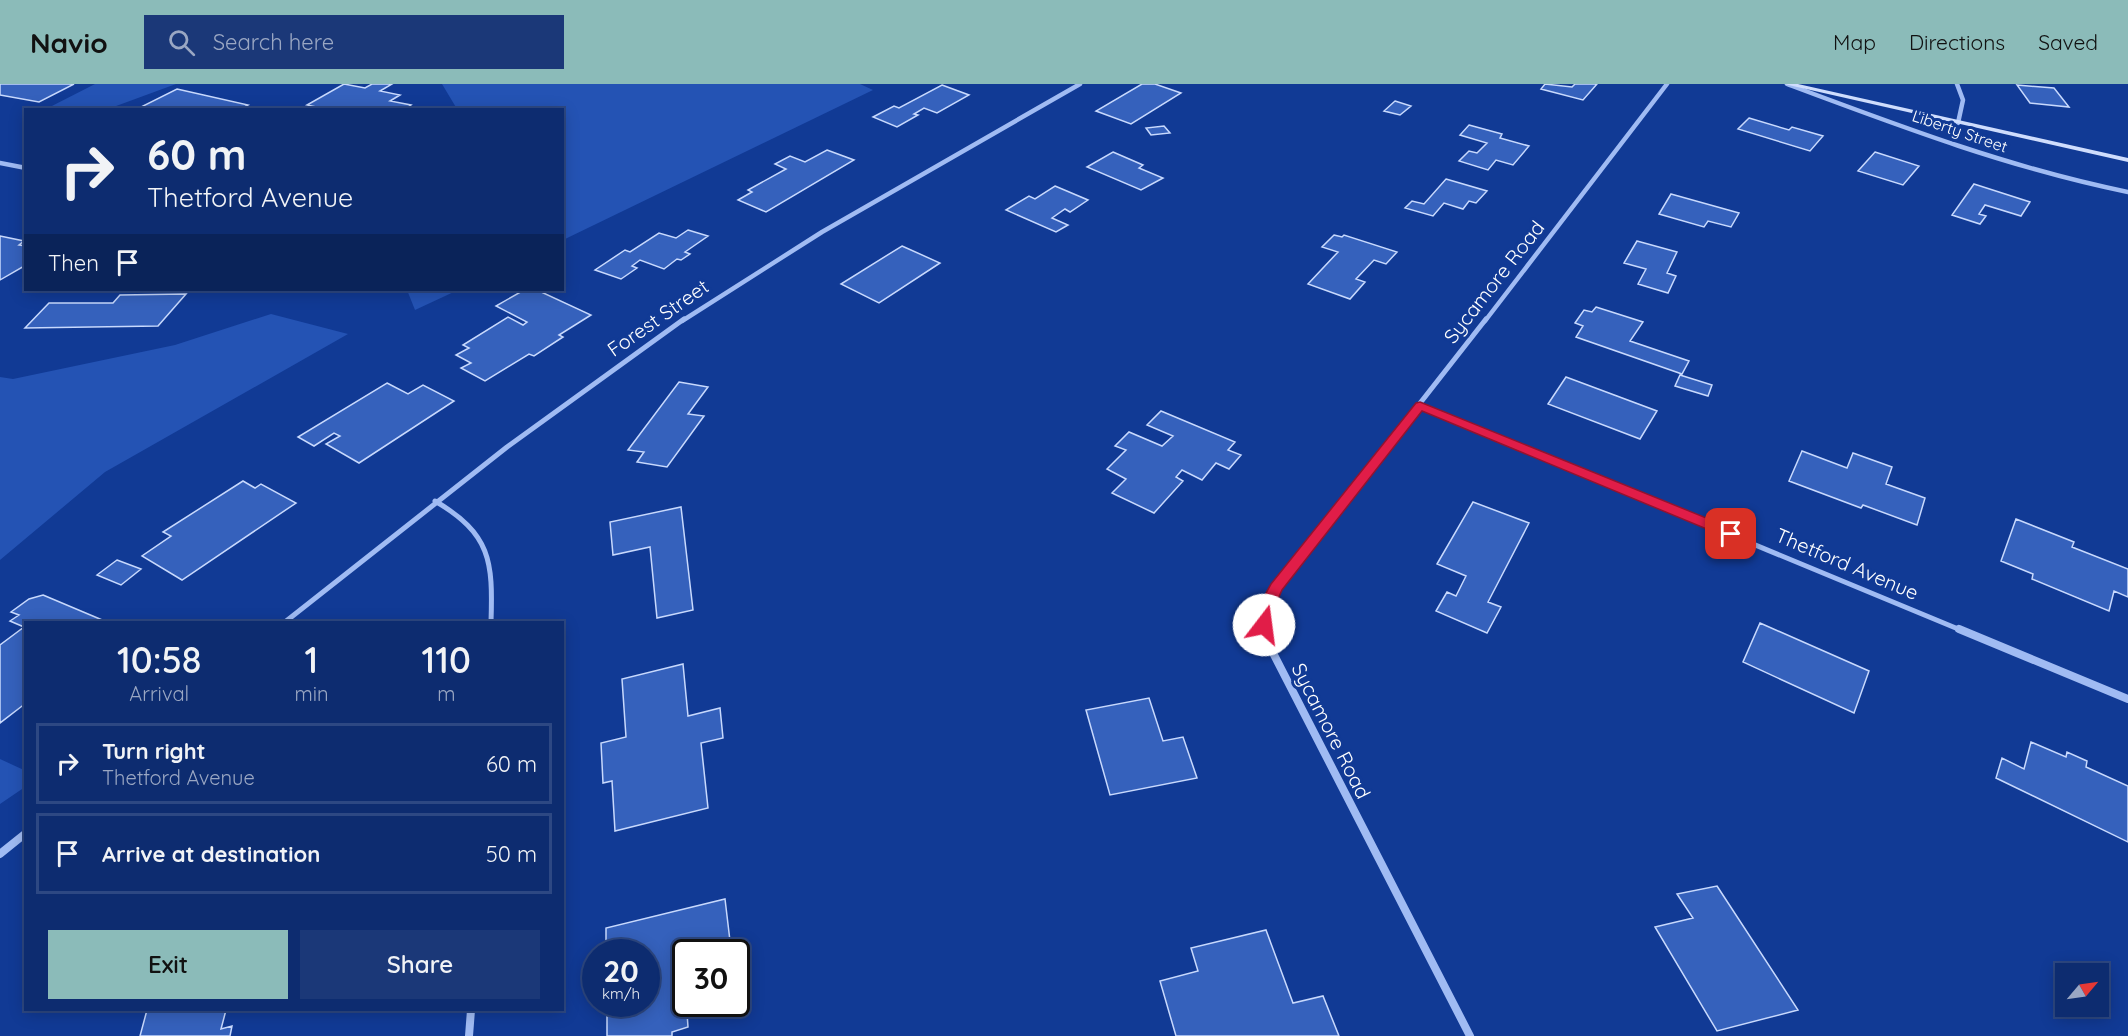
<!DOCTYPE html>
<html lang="en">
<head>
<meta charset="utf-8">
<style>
	:root { --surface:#0d2c70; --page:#1b3878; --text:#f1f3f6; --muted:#9aa7c3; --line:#2d4883; --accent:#8bbbb9 }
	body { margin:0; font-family:Quicksand,sans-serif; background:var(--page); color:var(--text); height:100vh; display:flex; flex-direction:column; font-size:22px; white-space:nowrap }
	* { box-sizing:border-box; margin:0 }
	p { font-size:20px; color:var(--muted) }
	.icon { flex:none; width:33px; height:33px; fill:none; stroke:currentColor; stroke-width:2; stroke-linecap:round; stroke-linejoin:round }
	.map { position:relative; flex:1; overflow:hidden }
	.sheet { position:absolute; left:24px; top:537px; width:540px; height:390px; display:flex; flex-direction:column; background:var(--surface); border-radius:0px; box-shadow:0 3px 15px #0003,0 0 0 2px var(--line) }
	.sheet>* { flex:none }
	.hud { position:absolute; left:24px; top:24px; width:540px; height:183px; border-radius:0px; box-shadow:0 3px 15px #0003,0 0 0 2px var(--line); background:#0d2c70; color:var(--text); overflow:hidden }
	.needle { width:39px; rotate:61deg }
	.tools { position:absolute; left:2055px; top:879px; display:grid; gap:12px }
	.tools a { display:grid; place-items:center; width:54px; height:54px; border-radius:0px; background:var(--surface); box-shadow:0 3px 15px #0003,0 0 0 2px var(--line); font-size:30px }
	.speed { position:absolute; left:582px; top:855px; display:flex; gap:12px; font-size:30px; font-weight:700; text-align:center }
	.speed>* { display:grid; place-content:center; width:78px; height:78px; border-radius:50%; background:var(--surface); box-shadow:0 3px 15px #0003,0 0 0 2px var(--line); line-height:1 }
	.speed small { font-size:15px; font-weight:400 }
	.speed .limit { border:3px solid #111; border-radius:9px; background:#fff; color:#111 }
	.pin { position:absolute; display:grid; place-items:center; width:51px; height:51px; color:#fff; margin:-26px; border-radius:12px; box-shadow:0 3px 9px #0006 }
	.me { position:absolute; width:66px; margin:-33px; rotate:15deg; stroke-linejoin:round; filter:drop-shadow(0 0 4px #0008) }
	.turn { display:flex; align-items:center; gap:21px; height:126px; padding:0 24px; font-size:27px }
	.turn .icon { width:78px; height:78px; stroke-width:2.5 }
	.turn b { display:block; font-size:42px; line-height:51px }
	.then { display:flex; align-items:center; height:57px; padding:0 24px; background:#0003; gap:12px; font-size:22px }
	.eta { display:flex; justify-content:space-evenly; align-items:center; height:102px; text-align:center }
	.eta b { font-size:36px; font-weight:600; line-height:42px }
	.button { display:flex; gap:12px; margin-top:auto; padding:12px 24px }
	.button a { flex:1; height:69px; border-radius:0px; background:var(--accent); color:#111; font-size:24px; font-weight:600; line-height:69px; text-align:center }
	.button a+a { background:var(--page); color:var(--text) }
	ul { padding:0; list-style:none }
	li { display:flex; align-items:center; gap:18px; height:81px; margin:0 12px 9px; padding:0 12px; border:3px solid var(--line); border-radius:0px }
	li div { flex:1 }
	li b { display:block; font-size:22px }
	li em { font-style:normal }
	header { display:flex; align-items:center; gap:36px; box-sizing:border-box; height:84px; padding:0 30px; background:var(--accent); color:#111 }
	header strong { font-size:28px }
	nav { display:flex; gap:33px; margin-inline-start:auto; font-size:21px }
	.search { width:420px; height:54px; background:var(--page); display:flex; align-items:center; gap:15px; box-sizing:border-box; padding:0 21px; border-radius:0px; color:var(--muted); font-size:22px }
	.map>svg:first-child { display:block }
	.green { fill:#2453b4 }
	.building { fill:#3561bc; stroke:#c8d9fd; stroke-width:1.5 }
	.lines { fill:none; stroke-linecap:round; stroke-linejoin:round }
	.minor-far2 { stroke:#a0bbf3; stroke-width:4.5 }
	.minor-far1 { stroke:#a0bbf3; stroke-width:5 }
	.minor { stroke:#a0bbf3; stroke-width:8 }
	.secondary { fill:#cfddfd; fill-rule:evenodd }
	.route { fill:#e11d48; stroke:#92132f; stroke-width:1.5 }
	.labels { text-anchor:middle; stroke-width:6; stroke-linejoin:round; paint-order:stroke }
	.far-street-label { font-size:16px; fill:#fff; stroke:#113a95 }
	.street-label { font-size:20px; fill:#fff; stroke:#113a95 }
</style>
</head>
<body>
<header>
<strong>Navio</strong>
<div class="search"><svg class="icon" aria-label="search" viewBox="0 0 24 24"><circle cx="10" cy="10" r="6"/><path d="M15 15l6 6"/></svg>Search here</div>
<nav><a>Map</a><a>Directions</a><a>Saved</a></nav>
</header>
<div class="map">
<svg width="2128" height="952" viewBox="0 0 2128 952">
	<rect width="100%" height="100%" fill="#113a95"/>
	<path class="green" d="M 95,0 L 176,0 L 108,25 L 46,25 Z
		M 442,0 L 860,0 L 873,6 L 563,156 L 562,26 L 457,25 Z
		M 407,206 L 458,206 L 415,226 Z
		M 271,230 L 348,250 L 105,388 L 0,476 L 0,293 L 13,295 L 175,261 Z
		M 0,675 L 26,687 L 25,703 L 0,720 Z"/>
	<path class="building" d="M 0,0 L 74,0 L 39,18 L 0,11 Z
		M 344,0 L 365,4 L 372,0 L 392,0 L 380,7 L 400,11 L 390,17 L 411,21 L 404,26 L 330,26 L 307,21 Z
		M 1142,0 L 1155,0 L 1181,9 L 1131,40 L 1096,27 Z
		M 1545,0 L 1572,3 L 1575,0 L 1597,0 L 1583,16 L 1541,5 Z
		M 942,1 L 969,11 L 937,29 L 924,24 L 914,30 L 918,31 L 897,43 L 873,33 L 894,22 L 899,24 Z
		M 2017,1 L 2054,4 L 2069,23 L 2030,19 Z
		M 177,5 L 248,21 L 239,26 L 157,26 L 143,22 Z
		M 1395,17 L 1411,22 L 1400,31 L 1384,27 Z
		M 1749,34 L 1789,46 L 1792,43 L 1823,52 L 1810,67 L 1738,45 Z
		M 1469,41 L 1502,50 L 1500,54 L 1529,62 L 1513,81 L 1496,76 L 1488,86 L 1459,77 L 1469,67 L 1477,69 L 1487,59 L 1460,51 Z
		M 1164,42 L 1170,49 L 1151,51 L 1146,44 Z
		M 827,66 L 854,76 L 766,128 L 738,116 L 752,108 L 748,106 L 786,85 L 775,80 L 790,72 L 805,78 Z
		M 1113,68 L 1143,81 L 1139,84 L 1163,94 L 1141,106 L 1087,83 Z
		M 1875,68 L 1919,82 L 1903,101 L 1858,87 Z
		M 1446,95 L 1487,107 L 1476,119 L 1469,117 L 1463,125 L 1444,119 L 1433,132 L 1405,124 L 1412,117 L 1424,120 Z
		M 1974,100 L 2030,118 L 2021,132 L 1985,121 L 1979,130 L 1986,132 L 1980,140 L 1952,131 Z
		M 1055,102 L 1088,116 L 1070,128 L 1065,125 L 1052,134 L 1068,141 L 1056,148 L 1006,126 L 1029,112 L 1035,115 Z
		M 1671,110 L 1739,129 L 1731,143 L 1708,137 L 1704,143 L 1659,130 Z
		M 688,146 L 708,152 L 685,168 L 690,170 L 681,176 L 677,175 L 664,185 L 640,176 L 632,182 L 637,184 L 621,195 L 595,186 L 625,166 L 630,168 L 659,149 L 676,154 Z
		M 1334,151 L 1342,153 L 1344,151 L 1397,168 L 1386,180 L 1374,176 L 1356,195 L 1365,198 L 1350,215 L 1308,200 L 1338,168 L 1322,163 Z
		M 0,152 L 24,157 L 19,161 L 26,162 L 26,181 L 0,196 Z
		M 1637,157 L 1677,168 L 1667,189 L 1676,192 L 1668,209 L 1638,200 L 1646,185 L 1624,179 Z
		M 902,162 L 940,179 L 879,219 L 841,200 Z
		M 524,206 L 537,206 L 591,231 L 559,251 L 563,253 L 534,272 L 529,270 L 485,297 L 461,284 L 471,279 L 456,271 L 469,264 L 463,261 L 508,233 L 523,241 L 527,238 L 496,222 Z
		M 186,210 L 158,242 L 25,244 L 49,219 L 113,219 L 120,211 Z
		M 1596,223 L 1643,238 L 1630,257 L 1689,277 L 1682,290 L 1576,253 L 1583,242 L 1575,239 L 1584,226 L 1592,228 Z
		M 1680,291 L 1712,301 L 1708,312 L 1675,302 Z
		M 1566,293 L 1657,327 L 1640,355 L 1548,320 Z
		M 679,298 L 708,303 L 688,330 L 704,332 L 667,383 L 637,378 L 644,368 L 628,366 Z
		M 387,299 L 408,310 L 423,301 L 454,317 L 359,379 L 326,360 L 340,352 L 334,349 L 314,362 L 298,353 Z
		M 1161,327 L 1235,358 L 1228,366 L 1241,371 L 1229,385 L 1216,379 L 1202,396 L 1182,386 L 1176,393 L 1183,397 L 1154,429 L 1112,409 L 1126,395 L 1107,385 L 1126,366 L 1115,362 L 1129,348 L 1162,362 L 1173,352 L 1147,341 Z
		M 1802,367 L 1847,384 L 1853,369 L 1892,383 L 1886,400 L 1925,414 L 1917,441 L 1863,421 L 1861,424 L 1789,397 Z
		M 243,397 L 255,404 L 261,400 L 296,419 L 182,496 L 142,472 L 171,452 L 163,448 Z
		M 1473,418 L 1529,439 L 1488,518 L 1501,523 L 1487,549 L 1436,527 L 1447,508 L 1456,512 L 1466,492 L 1437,480 Z
		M 681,423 L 693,526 L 657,534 L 650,463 L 613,471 L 610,438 Z
		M 2016,435 L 2074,458 L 2072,463 L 2128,485 L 2128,513 L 2114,507 L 2109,527 L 2032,495 L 2033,490 L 2001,477 Z
		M 117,476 L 141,485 L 121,501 L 97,491 Z
		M 43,511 L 107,538 L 26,538 L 26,619 L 0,639 L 0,561 L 24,543 L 10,537 L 19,531 L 11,528 L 29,515 Z
		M 1760,539 L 1869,587 L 1854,629 L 1743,578 Z
		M 683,580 L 688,632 L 720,624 L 723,654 L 701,659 L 708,724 L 615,747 L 612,697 L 603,699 L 601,659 L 626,653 L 622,595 Z
		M 1149,614 L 1163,657 L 1183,653 L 1197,694 L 1110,711 L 1086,626 Z
		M 2031,658 L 2066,673 L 2067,668 L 2087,677 L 2086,683 L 2128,702 L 2128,758 L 1996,694 L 2002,674 L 2024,685 Z
		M 1717,802 L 1798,926 L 1717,947 L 1655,843 L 1693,834 L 1677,810 Z
		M 725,815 L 730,857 L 683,869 L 688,943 L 672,948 L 672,952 L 607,952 L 607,920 L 646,920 L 646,868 L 606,868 L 606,844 Z
		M 1266,846 L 1293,919 L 1323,912 L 1339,952 L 1176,952 L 1160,897 L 1198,887 L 1191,864 Z
		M 147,926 L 226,926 L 221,945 L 232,942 L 230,952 L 140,952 Z"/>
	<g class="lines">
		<path class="minor-far2" d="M 1787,0 C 1899,42 2010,84 2128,108
			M 1957,0 L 1963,16 L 1958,39
			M 0,79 L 26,84
			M 682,237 L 822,148 L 1080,0
			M 1485,237 L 1667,0"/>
		<path class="minor-far1" d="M 1420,322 L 1963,547
			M 435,417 C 491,450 493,477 491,538
			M 285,538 L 507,363 L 684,235
			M 1266,547 L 1267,527 L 1276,503 L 1486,235"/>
		<path class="minor" d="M 1266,545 L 1271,565 L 1470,952
			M 1959,545 L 2128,615
			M 0,770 L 26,749
			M 469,952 L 471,926"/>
		<path class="secondary" d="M 1784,0 L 1798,0 L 2128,74 L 2128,78 Z"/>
	</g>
	<path class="route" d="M 1420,318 L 1736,446 L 1738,450 L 1736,453 L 1726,453 L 1422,327 L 1282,506 L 1275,522 L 1269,545 L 1259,545 C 1254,531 1264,512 1271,500 L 1416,319 Z"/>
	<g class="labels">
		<g class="far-street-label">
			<text transform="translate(1960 47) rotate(19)" y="6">Liberty Street</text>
		</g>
		<g class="street-label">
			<text transform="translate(1494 198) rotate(-52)" y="7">Sycamore Road</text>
			<text transform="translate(658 234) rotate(-35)" y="7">Forest Street</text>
			<text transform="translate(1847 480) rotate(23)" y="7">Thetford Avenue</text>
			<text transform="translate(1331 647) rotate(63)" y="7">Sycamore Road</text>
		</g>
	</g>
</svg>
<div class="tools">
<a><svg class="needle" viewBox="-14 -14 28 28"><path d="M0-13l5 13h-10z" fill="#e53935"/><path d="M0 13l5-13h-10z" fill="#9aa7c3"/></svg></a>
</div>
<div class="speed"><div>20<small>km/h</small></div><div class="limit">30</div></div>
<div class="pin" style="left:1731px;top:450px;background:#d93025"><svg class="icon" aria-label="arrive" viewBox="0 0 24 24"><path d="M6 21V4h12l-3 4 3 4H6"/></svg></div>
<svg class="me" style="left:1264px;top:541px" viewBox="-20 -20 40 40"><circle r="19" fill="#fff"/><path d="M0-13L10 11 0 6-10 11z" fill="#e11d48"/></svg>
<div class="hud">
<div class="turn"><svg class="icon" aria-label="right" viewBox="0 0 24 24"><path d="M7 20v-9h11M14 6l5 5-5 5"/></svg><div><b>60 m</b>Thetford Avenue</div></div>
<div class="then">Then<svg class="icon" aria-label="arrive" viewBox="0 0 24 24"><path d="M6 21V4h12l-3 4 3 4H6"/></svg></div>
</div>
<section class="sheet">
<div class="eta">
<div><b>10:58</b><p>Arrival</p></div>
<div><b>1</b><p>min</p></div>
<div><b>110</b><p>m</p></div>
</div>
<ul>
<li><svg class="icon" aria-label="right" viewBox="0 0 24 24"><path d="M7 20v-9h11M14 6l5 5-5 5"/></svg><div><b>Turn right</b><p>Thetford Avenue</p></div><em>60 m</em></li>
<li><svg class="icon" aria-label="arrive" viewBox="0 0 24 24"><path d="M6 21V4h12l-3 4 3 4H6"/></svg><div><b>Arrive at destination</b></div><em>50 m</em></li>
</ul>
<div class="button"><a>Exit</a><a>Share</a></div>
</section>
</div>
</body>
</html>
